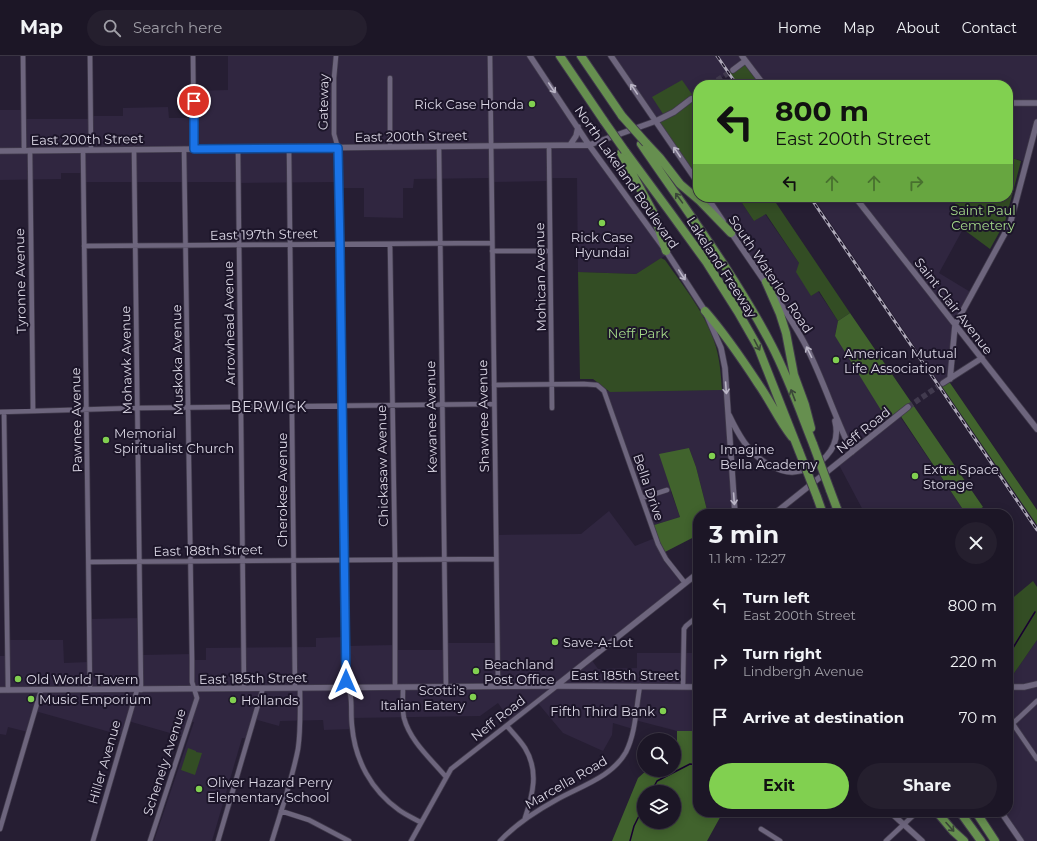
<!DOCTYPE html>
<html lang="en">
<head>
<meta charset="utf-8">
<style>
	:root { --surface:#1c1626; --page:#251f2e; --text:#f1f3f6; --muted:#a09fa7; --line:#3a3543; --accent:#81d050 }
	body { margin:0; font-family:Montserrat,sans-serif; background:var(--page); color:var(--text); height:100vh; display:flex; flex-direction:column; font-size:15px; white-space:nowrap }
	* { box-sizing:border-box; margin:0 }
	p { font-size:13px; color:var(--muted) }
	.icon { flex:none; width:22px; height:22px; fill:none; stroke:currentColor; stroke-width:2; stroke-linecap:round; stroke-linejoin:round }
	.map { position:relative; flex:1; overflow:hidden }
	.drawer { position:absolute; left:693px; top:453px; width:320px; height:308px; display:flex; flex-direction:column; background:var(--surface); border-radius:16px; box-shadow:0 2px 10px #0003,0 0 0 1px var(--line) }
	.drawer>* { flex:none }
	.banner { position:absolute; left:693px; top:24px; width:320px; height:122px; border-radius:16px; box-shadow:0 2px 10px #0003,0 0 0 1px var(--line); background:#81d050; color:#111; overflow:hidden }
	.fabs { position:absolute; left:637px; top:677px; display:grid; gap:8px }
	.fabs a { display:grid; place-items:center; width:44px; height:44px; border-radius:50%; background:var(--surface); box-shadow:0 2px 10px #0003,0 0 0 1px var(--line); font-size:20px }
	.pin { position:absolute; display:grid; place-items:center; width:34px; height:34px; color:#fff; margin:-17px; border:2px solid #fff; border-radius:50%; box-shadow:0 1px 4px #0007 }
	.me { position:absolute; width:44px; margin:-22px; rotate:0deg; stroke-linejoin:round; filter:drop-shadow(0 0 3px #0008) }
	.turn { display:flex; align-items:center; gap:14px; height:84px; padding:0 16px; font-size:18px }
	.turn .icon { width:52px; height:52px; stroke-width:2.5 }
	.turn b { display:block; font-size:28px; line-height:34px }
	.lanes { display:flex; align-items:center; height:38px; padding:0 16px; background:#0003; justify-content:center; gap:20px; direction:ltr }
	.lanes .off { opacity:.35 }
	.round { display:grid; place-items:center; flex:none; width:42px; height:42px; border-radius:21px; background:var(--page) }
	.headline { display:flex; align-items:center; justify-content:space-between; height:68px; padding:0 16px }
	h1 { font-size:24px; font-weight:700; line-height:30px }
	.primary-button { display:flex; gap:8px; margin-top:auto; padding:8px 16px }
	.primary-button a { flex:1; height:46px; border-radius:24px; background:var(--accent); color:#111; font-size:16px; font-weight:700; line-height:46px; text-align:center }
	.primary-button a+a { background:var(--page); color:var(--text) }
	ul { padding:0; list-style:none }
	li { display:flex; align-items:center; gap:12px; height:56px; padding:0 16px }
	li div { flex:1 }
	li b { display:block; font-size:15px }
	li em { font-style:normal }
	header { display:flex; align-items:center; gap:24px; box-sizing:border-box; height:56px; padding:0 20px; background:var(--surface); border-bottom:1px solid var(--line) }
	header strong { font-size:19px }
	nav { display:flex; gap:22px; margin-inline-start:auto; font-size:14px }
	.search { width:280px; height:36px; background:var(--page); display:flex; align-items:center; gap:10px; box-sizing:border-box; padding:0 14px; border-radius:22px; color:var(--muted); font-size:15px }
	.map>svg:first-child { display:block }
	.built { fill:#302640 }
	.green { fill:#334d24 }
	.forest { fill:#41632d; fill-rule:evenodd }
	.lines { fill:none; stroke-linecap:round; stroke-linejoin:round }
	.stream { stroke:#180131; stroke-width:1.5 }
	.tertiary-tunnel { stroke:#413a4e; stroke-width:5.5; stroke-dasharray:5.5 3; stroke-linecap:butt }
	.minor-casing { stroke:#403a4b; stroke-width:6 }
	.tertiary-casing { stroke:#403a4b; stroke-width:7 }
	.motorway-casing { stroke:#403a4b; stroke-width:10 }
	.minor { stroke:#6d657d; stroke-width:4.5 }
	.tertiary { stroke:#6d657d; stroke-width:5.5 }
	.motorway { stroke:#668f4f; stroke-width:8 }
	.rail-casing { stroke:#aea9b9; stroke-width:3 }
	.rail { stroke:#1c1529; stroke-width:1.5; stroke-dasharray:4.5; stroke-linecap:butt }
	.motorway-bridge-casing { stroke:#403a4b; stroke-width:10; stroke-linecap:butt }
	.motorway-bridge { stroke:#668f4f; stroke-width:8 }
	.oneway { stroke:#bab5c6 }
	.oneway2 { stroke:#3a4638 }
	.route-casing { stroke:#114b97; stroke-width:10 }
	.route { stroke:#1a73e8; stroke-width:7 }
	.poi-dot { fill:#81d050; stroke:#1c1529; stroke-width:1.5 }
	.labels { text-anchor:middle; stroke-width:4; stroke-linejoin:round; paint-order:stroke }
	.street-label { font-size:13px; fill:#dbd7e5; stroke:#1c1529 }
	.poi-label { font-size:13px; fill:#dbd7e5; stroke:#1c1529; text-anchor:start }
	.park-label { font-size:13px; fill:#a5da89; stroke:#1c1529 }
	.neighbourhood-label { font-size:14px; letter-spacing:1px; fill:#dbd7e5; stroke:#1c1529 }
</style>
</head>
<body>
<header>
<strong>Map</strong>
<div class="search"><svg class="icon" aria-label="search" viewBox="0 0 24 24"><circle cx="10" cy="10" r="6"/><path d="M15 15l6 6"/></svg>Search here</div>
<nav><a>Home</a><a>Map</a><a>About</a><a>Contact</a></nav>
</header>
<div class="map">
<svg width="1037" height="785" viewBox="0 0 1037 785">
	<rect width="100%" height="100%" fill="#261e33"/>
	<path class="built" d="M 228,0 L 530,0 L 668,198 L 636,218 L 578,216 L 577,122 L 550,122 L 550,125 L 491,126 L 491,122 L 414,123 L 413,132 L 403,132 L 403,162 L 364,161 L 364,132 L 339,132 L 339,126 L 238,127 L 238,126 L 83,126 L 83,117 L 61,117 L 61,123 L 0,124 L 0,54 L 24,54 L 24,63 L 90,63 L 91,60 L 123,60 L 123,52 L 168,51 L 169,62 L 194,62 L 194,35 L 228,34 Z
		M 611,0 L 1037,0 L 1037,66 L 1027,106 L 1008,101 L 1008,29 L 764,29 L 733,14 L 710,29 L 698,29 L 698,38 L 687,46 L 656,65 Z
		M 711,141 L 738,141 L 754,165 L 765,158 L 799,207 L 811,240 L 818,235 L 838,265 L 835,280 L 899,359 L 966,458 L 865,458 L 838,407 L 852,396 L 810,297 L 708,143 Z
		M 813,141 L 953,141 L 963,173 L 939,217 L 972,237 L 955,269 L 950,323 L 941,329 Z
		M 714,334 L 726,334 L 735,458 L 708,458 L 696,411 L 689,392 L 671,436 L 680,461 L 651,470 L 604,335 Z
		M 609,455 L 635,490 L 655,482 L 658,488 L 685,527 L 591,603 L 598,613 L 637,612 L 637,597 L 698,597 L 698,631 L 694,631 L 693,675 L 677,675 L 635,664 L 633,673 L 613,667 L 612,679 L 603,695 L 563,677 L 537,646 L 522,661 L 511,666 L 498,647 L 480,660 L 352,662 L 352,673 L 324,674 L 323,664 L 280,665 L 279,670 L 254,663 L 248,683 L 242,682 L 212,785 L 154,785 L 194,666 L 189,665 L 184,681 L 128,665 L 124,680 L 35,655 L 28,676 L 8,671 L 6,679 L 0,678 L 0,600 L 7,600 L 7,584 L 63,584 L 64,607 L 89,606 L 89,563 L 140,562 L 141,599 L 192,598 L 192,604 L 206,604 L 206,592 L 316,591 L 316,582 L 345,581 L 346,590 L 395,589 L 395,594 L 445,594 L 445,587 L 497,587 L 496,479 L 581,478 Z
		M 1037,584 L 1037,785 L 1021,785 L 1001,756 L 1008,756 L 1008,626 Z"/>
	<path class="green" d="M 745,5 L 764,29 L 737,29 L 729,16 Z
		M 682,24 L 698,47 L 698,127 L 656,65 L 665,61 L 652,41 Z
		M 1008,101 L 1021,105 L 1005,166 L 990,193 L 963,173 L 953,141 L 1008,141 Z
		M 738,141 L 772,141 L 850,257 L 838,265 L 819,235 L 811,240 L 796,216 L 799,207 L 766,158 L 754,165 Z
		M 661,202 L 665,204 C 684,231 707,259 716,291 C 720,305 721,320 722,334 L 610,336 L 593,323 L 580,323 L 578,216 L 636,218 Z
		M 1033,525 L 1037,531 L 1037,584 L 1008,626 L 1008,546 Z
		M 188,692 L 196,695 L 196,696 L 202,697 L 195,719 L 181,714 Z"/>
	<path class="forest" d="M 850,257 L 983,451 L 973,458 L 966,458 L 900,359 L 889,367 L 835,280 L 838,265 Z
		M 948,324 L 1037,454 L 1037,469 L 941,329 Z
		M 689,392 L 696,411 L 708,458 L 698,458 L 698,479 L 663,497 L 651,470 L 680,461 L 659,398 Z
		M 677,675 L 698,675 L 698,756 L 723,756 L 707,785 L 612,785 L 638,722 L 647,714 L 674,714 L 674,701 L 677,700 ZM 644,736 L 674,736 L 674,766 L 644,766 Z"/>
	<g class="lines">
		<path class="stream" d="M 1008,600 L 1035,556
			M 651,736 L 657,725 L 690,708 L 698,709
			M 630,785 L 634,770 L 644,750"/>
		<path class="tertiary-tunnel" d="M 710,29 L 733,14
			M 691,43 L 698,38
			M 908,351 L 943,327"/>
		<defs>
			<path id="minor" d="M 23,0 L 24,95
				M 90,0 L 91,94
				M 193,0 L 194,93
				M 336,0 L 334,22 L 334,78 L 338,92 L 339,112 L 346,625 C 354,643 350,652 352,670 C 355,704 371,734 399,754 C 406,759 413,762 420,766
				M 490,0 L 498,630
				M 549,90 L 552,352
				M 390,91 L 390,22
				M 439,91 L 446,631
				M 289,92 L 295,632
				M 134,93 L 141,634
				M 238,93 L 244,632
				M 30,94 L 33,355
				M 83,94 L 90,634
				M 390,188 L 395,504 L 395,631
				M 84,190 L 492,187
				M 492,195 L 550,195
				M 494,329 L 584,328 L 597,329 L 604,335 L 658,488 L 666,503 L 685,527
				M 0,356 L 137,352 L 494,348
				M 4,356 L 8,634
				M 642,442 L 667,434
				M 89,506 L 496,503
				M 683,630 L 684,573 L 686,570 L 698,560
				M 403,631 C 403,641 402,653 404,662 C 410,685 431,703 446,721
				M 1013,668 L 1037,703
				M 507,670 C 513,677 520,684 525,692 C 539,715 533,738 525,762
				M 1008,672 L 1037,645
				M 281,755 L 309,764 L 349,785
				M 0,773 L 41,634
				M 761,773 L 780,785
				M 93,785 L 137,634
				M 150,785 L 197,642 L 192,626 L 192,604 L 184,93
				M 218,785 L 263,632
				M 272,785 C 281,755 292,724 298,693 C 301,673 300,652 300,632
				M 411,785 L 451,713 L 557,630
				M 500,785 C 516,768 536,755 556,744 C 581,730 612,721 626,696 C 636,676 636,651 640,630
				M 886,785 L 917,756"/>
			<path id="tertiary" d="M 530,0 L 589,89 L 666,195 L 705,255 L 721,292 L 725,312 L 735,458
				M 611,0 L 698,127
				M 742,0 L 764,29
				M 733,14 L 745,5
				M 1008,47 L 1037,47
				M 570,89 L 576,80 L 578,71
				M 0,95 L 589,89 L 656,65 L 674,56 L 691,43
				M 707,141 L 723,165
				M 855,141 L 1037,373
				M 730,175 L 767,229
				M 776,241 C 788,259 800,277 809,296 C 825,329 836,364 852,396
				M 950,323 L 955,269 L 1010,168 L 1037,66
				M 943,327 L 982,302
				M 729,359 C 738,378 748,396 766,407 C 773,411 784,416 792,416 C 819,414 842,393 835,365
				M 774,458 L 908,351
				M 557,629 L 698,517
				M 1008,631 L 1024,631 L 1037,628
				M 0,634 L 557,630 L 698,631
				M 890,756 L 922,785
				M 1001,756 L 1021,785"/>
			<path id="motorway" d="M 560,0 L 604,65
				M 581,0 L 622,60
				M 646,87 L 660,102 L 680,128 L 700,145 L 731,177
				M 641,88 C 686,154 735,219 772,290 C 788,321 800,355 813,388
				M 625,95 L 670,156 L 707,207 L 738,256 L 758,291 L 799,395
				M 621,97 L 654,158 L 666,195
				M 766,226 L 780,258 L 786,277 L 794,319 L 805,349 L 811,372
				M 705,255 C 725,278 742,303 759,329 C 771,346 779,365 792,381
				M 830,434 L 839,458
				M 817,441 L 823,458
				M 937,756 L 953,775 L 964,785
				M 960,756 L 981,785
				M 976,756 L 995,785"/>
		</defs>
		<use href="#minor" class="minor-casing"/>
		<use href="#tertiary" class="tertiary-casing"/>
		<use href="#motorway" class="motorway-casing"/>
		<use href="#minor" class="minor"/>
		<use href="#tertiary" class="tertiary"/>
		<use href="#motorway" class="motorway"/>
		<defs>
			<path id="rail" d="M 717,0 L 737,29
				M 810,141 L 1037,474"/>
		</defs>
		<use href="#rail" class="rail-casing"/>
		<use href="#rail" class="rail"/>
		<defs>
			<path id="motorway-bridge" d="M 622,60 L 646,87
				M 604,65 L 625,95
				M 813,388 L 830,434
				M 799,395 L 817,441"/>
		</defs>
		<use href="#motorway-bridge" class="motorway-bridge-casing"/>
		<use href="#motorway-bridge" class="motorway-bridge"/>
	</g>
	<defs><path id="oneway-shaft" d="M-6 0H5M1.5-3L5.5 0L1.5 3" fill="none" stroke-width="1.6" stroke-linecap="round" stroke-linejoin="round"/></defs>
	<g class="oneway">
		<use href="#oneway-shaft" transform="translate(552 32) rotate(56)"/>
		<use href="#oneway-shaft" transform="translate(634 33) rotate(-124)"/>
		<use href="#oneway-shaft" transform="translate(677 96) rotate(-124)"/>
		<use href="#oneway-shaft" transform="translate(682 219) rotate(57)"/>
		<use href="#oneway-shaft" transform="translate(809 296) rotate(-116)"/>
		<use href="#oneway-shaft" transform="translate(726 332) rotate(86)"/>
		<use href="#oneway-shaft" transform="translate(734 443) rotate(86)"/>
	</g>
	<g class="oneway2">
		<use href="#oneway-shaft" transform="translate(679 142) rotate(-126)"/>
		<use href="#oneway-shaft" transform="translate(757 289) rotate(62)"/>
		<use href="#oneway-shaft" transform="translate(793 339) rotate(-111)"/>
		<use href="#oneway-shaft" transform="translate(950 771) rotate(48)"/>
	</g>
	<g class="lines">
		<defs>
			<path id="route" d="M 194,45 L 194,93 L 338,92 L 340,193 L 346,625"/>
		</defs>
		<use href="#route" class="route-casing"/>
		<use href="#route" class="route"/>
	</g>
	<g class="poi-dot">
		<circle cx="532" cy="48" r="4"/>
		<circle cx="602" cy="167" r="4"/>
		<circle cx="836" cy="304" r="4"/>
		<circle cx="106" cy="384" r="4"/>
		<circle cx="712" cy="400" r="4"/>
		<circle cx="915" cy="420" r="4"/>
		<circle cx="555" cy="586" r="4"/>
		<circle cx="476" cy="615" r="4"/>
		<circle cx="18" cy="623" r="4"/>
		<circle cx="473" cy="641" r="4"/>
		<circle cx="31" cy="643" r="4"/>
		<circle cx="233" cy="644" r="4"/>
		<circle cx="663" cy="655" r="4"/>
		<circle cx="199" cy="733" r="4"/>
	</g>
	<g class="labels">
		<g class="street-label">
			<text transform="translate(323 46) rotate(-89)" y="5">Gateway</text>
			<text transform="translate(411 80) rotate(-1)" y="5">East 200th Street</text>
			<text transform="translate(87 83) rotate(-1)" y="5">East 200th Street</text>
			<text transform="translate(627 121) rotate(55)" y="5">North Lakeland Boulevard</text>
			<text transform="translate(264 178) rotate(-1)" y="5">East 197th Street</text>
			<text transform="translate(722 211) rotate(57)" y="5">Lakeland Freeway</text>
			<text transform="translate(771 218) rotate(56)" y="5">South Waterloo Road</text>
			<text transform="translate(540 221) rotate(-91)" y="5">Mohican Avenue</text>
			<text transform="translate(20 225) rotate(-91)" y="5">Tyronne Avenue</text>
			<text transform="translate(954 250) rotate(52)" y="5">Saint Clair Avenue</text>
			<text transform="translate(229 267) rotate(-91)" y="5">Arrowhead Avenue</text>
			<text transform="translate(126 304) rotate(-91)" y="5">Mohawk Avenue</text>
			<text transform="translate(177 304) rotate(-91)" y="5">Muskoka Avenue</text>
			<text transform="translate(483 360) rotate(-91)" y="5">Shawnee Avenue</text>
			<text transform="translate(431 361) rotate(-91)" y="5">Kewanee Avenue</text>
			<text transform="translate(76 364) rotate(-91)" y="5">Pawnee Avenue</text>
			<text transform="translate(863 374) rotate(-39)" y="5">Neff Road</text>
			<text transform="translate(382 410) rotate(-91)" y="5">Chickasaw Avenue</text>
			<text transform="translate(649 431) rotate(71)" y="5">Bella Drive</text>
			<text transform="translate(282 434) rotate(-90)" y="5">Cherokee Avenue</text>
			<text transform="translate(208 494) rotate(-1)" y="5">East 188th Street</text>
			<text x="625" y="624">East 185th Street</text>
			<text transform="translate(253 622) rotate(-1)" y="5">East 185th Street</text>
			<text transform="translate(498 662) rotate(-38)" y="5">Neff Road</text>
			<text transform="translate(104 706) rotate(-74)" y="5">Hiller Avenue</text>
			<text transform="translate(164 706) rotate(-72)" y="5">Schenely Avenue</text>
			<text transform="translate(566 726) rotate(-30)" y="5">Marcella Road</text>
		</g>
		<g class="poi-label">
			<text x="524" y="53" text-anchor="end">Rick Case Honda</text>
			<text x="602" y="186" text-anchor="middle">Rick Case<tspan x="602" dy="15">Hyundai</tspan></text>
			<text x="844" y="302">American Mutual<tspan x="844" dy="15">Life Association</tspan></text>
			<text x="114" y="382">Memorial<tspan x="114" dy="15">Spiritualist Church</tspan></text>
			<text x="720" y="398">Imagine<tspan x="720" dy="15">Bella Academy</tspan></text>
			<text x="923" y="418">Extra Space<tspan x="923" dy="15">Storage</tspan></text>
			<text x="563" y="591">Save-A-Lot</text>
			<text x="484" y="613">Beachland<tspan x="484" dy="15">Post Office</tspan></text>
			<text x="26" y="628">Old World Tavern</text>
			<text x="465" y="639" text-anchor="end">Scotti's<tspan x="465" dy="15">Italian Eatery</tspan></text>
			<text x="39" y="648">Music Emporium</text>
			<text x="241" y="649">Hollands</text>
			<text x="655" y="660" text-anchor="end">Fifth Third Bank</text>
			<text x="207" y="731">Oliver Hazard Perry<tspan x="207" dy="15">Elementary School</tspan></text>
		</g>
		<g class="park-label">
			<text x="983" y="159">Saint Paul<tspan x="983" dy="15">Cemetery</tspan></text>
			<text x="638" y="282">Neff Park</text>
		</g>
		<g class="neighbourhood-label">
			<text x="269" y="356">BERWICK</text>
		</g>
	</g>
</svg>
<div class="fabs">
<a><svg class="icon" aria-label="search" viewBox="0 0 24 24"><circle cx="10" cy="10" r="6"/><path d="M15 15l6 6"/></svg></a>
<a><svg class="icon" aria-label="layers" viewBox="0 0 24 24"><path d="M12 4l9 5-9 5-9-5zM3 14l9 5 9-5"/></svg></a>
</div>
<div class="pin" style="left:194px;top:45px;background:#d93025"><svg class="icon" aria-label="arrive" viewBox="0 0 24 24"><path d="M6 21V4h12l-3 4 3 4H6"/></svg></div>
<svg class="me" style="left:346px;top:625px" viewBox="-20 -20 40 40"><path d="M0-17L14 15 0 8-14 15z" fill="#1a73e8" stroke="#fff" stroke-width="4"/></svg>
<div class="banner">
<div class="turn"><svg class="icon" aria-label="left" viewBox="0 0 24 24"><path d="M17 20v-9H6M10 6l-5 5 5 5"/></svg><div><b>800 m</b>East 200th Street</div></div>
<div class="lanes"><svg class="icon" aria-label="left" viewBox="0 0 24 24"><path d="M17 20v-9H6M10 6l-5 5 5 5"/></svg><svg class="icon off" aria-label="ahead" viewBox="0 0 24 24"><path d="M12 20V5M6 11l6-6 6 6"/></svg><svg class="icon off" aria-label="ahead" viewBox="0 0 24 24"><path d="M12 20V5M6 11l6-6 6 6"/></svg><svg class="icon off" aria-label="right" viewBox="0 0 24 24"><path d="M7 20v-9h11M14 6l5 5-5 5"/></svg></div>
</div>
<section class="drawer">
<div class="headline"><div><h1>3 min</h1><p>1.1 km · 12:27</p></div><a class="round"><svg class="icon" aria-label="close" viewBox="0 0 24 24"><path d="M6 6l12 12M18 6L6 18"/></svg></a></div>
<ul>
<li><svg class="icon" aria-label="left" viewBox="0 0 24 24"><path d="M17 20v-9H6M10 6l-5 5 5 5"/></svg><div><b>Turn left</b><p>East 200th Street</p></div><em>800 m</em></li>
<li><svg class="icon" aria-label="right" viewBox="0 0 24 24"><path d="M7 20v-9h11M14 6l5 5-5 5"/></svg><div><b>Turn right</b><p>Lindbergh Avenue</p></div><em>220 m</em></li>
<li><svg class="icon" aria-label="arrive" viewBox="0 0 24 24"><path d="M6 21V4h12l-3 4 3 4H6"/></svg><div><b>Arrive at destination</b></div><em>70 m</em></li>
</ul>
<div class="primary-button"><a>Exit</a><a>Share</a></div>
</section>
</div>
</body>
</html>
